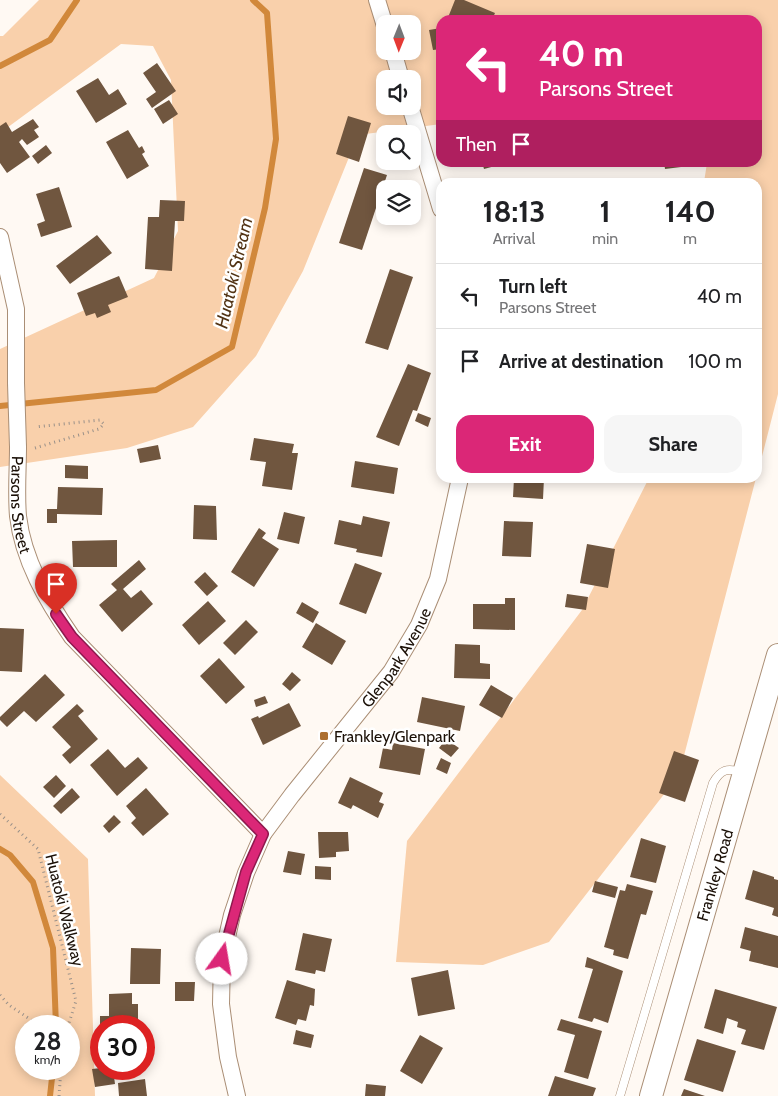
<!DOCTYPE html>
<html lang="en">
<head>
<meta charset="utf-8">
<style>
	:root { --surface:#fff; --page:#f6f6f6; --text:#202124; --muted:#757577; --line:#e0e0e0; --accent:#db2777 }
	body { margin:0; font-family:Cabin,sans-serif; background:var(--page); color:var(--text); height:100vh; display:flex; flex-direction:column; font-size:19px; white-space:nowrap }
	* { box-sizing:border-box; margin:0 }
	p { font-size:16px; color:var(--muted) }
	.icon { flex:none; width:28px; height:28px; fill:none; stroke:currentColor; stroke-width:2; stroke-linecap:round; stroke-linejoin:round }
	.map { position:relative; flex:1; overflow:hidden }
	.details { position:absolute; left:436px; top:178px; width:326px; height:305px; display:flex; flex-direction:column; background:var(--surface); border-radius:15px; box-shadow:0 2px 12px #0003 }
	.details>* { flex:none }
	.hud { position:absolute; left:436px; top:15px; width:326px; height:152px; border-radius:15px; box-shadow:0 2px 12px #0003; background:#db2777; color:#fff; overflow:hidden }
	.needle { width:32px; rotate:181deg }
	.tools { position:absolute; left:376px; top:15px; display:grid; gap:10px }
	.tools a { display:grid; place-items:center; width:45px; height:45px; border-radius:10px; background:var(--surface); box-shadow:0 2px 12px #0003; font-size:25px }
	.speed { position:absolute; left:15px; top:1015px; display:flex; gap:10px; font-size:25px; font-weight:700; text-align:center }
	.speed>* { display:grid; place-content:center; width:65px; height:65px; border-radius:50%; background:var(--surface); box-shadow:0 2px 12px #0003; line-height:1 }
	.speed small { font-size:12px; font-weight:400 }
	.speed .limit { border:8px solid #d22; background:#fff; color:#111 }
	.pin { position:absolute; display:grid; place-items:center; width:42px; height:42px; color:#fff; margin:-51px -21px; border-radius:50% 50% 50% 0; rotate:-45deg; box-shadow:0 0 5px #0007 }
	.pin .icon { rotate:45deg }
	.me { position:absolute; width:55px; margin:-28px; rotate:13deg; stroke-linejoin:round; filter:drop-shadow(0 0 4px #0008) }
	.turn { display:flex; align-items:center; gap:18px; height:105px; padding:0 20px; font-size:22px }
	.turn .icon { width:65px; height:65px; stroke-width:2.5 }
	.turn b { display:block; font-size:35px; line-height:42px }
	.then { display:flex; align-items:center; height:48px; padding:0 20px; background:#0003; gap:10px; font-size:19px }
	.eta { display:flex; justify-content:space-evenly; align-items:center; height:85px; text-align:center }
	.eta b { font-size:30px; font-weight:700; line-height:35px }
	.action { display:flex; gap:10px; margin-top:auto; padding:10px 20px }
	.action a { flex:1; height:58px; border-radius:15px; background:var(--accent); color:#fff; font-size:20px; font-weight:700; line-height:58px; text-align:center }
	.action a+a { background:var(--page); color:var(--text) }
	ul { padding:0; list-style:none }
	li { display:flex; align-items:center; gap:15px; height:65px; padding:0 20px; border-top:1px solid var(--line) }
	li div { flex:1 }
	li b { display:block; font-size:19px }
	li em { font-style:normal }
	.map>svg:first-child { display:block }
	.green { fill:#f9d0ab; fill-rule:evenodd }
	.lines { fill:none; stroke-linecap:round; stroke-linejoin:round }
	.stream { stroke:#d1883b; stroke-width:6 }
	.building { fill:#70563f }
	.lane-casing { stroke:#aa8e75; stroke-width:9 }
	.street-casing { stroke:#aa8e75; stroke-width:18 }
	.secondary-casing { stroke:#aa8e75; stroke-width:24 }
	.path { stroke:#999089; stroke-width:3; stroke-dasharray:1 4; stroke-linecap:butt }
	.lane { stroke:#fff; stroke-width:8 }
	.street { stroke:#fff; stroke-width:16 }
	.secondary { stroke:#fff; stroke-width:22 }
	.street-bridge-casing { stroke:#aa8e75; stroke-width:18; stroke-linecap:butt }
	.street-bridge { stroke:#fff; stroke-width:16 }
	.route-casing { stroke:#8e194d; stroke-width:12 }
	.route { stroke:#db2777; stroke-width:9 }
	.poi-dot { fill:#ac7033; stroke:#fff; stroke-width:2 }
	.labels { text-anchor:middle; stroke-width:5; stroke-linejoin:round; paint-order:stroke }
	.street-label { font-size:16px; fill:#1a0f06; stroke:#fff }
	.poi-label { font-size:16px; fill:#1a0f06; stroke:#fff; text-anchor:start }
	.water-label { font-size:18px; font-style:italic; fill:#533415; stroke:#fff }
</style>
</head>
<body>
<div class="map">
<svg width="778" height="1096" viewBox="0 0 778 1096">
	<rect width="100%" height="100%" fill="#fff9f3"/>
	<path class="green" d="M 39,0 L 778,0 L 778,394 L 758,472 L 758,182 L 704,182 L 707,163 L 758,162 L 758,20 L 441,20 L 441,124 L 358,135 L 303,271 L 256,356 L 193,427 L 127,448 L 0,467 L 0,349 L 154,278 L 178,231 L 171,80 L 153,46 L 121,44 L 0,133 L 0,36 L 3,36 ZM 385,24 L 412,24 L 412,51 L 385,51 ZM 385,79 L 412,79 L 412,106 L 385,106 Z
		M 649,478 L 756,478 L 679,775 L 549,942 L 483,965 L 396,962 L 407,841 L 582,610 Z
		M 0,775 L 88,859 L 95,1096 L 0,1096 ZM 26,1026 L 69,1026 L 69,1069 L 26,1069 Z"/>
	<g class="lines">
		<path class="stream" d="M 0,66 L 50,40 L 77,0
			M 0,406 L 156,390 L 232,347 L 265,208 L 276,139 L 267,13 L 253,0
			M 0,849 L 10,855 L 33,882 L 53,948 L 56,1026
			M 50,1096 L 53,1069"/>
	</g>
	<path class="building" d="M 455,0 L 464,0 L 495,13 L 492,20 L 447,20 Z
		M 441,28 L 441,49 L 433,50 L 429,30 Z
		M 157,63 L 176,91 L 152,108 L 146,99 L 156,92 L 143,73 Z
		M 98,78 L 109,95 L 118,89 L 127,104 L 96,123 L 76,91 Z
		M 169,100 L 178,114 L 163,124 L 154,109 Z
		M 348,116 L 371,123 L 359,162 L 336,154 Z
		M 33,119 L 39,127 L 34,130 L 39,137 L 27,145 L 22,139 L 19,142 L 30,157 L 7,173 L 0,163 L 0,126 L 6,122 L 12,132 Z
		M 128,130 L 139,148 L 142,146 L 145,152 L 142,154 L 149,166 L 127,179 L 106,142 Z
		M 46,145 L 52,153 L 38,164 L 32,156 Z
		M 482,162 L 506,162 L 506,163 L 484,169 Z
		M 664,162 L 697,162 L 697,165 L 665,169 Z
		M 364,168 L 387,175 L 362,250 L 339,243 Z
		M 59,187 L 72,227 L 41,237 L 37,224 L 45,221 L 36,194 Z
		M 160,200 L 185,201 L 184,221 L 175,221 L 172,271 L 145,269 L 148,217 L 159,217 Z
		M 97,235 L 112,253 L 70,284 L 56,266 Z
		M 390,269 L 413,277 L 388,350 L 365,343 Z
		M 119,276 L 128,297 L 108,305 L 111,312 L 97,318 L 95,313 L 86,316 L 77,293 Z
		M 408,364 L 431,373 L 417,411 L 413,410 L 399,446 L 376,437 Z
		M 418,413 L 431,418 L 428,427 L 415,421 Z
		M 254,438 L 294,444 L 292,453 L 298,453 L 292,490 L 262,486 L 266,462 L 250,460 Z
		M 158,445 L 161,459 L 140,463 L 137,449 Z
		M 355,461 L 398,468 L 394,494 L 351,487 Z
		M 65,465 L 88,466 L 88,479 L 65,478 Z
		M 514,478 L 544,478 L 543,499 L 513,497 Z
		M 551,478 L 571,478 L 570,483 L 550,480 Z
		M 58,487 L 103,488 L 102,515 L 57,514 L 57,523 L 47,523 L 47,509 L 57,509 Z
		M 194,505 L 216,506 L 217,540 L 193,539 Z
		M 284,512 L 305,517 L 299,544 L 277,539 Z
		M 363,516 L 390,522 L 382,557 L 356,552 L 357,549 L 334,544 L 339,520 L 361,525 Z
		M 504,521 L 533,522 L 531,557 L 502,556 Z
		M 259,528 L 266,533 L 262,538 L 279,549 L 254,587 L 231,572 Z
		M 117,540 L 117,567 L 73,567 L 72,541 Z
		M 587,544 L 615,549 L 608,588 L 580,583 Z
		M 139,560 L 146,569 L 123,589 L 131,598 L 141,590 L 153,604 L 122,632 L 99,605 L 117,590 L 111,584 Z
		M 355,563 L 382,573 L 366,614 L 339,604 Z
		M 205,572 L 218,586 L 207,596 L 194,582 Z
		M 567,594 L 588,597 L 586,610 L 565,607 Z
		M 505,598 L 515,598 L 515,630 L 473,629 L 473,604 L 505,604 Z
		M 208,601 L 226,621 L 199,645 L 182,625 Z
		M 302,602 L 319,612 L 313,623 L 296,613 Z
		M 246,620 L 258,632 L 235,655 L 223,643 Z
		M 316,623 L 346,641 L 332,665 L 302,647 Z
		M 0,628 L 24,629 L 22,672 L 0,671 Z
		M 455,644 L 480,645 L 480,663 L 490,664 L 490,679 L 454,678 Z
		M 219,658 L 245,687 L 226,704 L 200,676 Z
		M 292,672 L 301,680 L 290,691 L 282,684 Z
		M 45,674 L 65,695 L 36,722 L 24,711 L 7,727 L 0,720 L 0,717 Z
		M 491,685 L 513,698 L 502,718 L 479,705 Z
		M 265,696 L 268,703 L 256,707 L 254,700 Z
		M 422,697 L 465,706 L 460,731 L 417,722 Z
		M 289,703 L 301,726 L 263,745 L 251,719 L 258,716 L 259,718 Z
		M 77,704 L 84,711 L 78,716 L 98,739 L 70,764 L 62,755 L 71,747 L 52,727 Z
		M 446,739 L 459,748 L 451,757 L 439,748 Z
		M 393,743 L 425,749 L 420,775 L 379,768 L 383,748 L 392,750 Z
		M 108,749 L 125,768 L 138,757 L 148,768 L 117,796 L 90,765 Z
		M 674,751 L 699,760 L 685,802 L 659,793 Z
		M 441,758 L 451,763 L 447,774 L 436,769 Z
		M 56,775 L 66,786 L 54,798 L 43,787 Z
		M 350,777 L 383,793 L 379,802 L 384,804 L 378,818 L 353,805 L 351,809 L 338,803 Z
		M 72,788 L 80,797 L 61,814 L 53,806 Z
		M 146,788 L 169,814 L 143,836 L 131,823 L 136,818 L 126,806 Z
		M 114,815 L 121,822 L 109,833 L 103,826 Z
		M 318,832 L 348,832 L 349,851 L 336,852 L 336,857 L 319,858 Z
		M 641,838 L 666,846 L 656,883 L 630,877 Z
		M 288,851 L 305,854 L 301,875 L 283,872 Z
		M 315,866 L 331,867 L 331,880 L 315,879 Z
		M 753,870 L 774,877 L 774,879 L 778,880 L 778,917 L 772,915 L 774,908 L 745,899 Z
		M 595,881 L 618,887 L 615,898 L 592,892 Z
		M 627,884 L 653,891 L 646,915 L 641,914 L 628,959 L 613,955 L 614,950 L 604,947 L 620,890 L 625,891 Z
		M 745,927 L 778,936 L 778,968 L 749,961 L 751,951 L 740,948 Z
		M 303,933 L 332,939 L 325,972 L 316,970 L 315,974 L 295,970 Z
		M 131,948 L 161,949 L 160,984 L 130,984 Z
		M 587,957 L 623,971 L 608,1023 L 594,1018 L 592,1022 L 578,1018 L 593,969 L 585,967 Z
		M 448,970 L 455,1009 L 418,1016 L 411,978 Z
		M 287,980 L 315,989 L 314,1006 L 310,1005 L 306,1021 L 298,1019 L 296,1025 L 275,1018 Z
		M 175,982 L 195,982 L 194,1001 L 175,1001 Z
		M 715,989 L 777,1007 L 764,1050 L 741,1044 L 746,1030 L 737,1027 L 738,1022 L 727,1018 L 723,1034 L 704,1028 Z
		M 132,993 L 132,1004 L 138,1004 L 138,1026 L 100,1026 L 100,1016 L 109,1016 L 109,994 Z
		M 561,1019 L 602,1031 L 588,1079 L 564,1072 L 575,1035 L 557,1030 Z
		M 296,1030 L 314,1035 L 311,1048 L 293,1044 Z
		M 420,1035 L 443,1048 L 422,1084 L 400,1071 Z
		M 697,1039 L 736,1051 L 723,1092 L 684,1080 Z
		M 101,1068 L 113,1069 L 115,1084 L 95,1087 L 92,1069 Z
		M 555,1076 L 596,1088 L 593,1096 L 548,1096 Z
		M 145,1079 L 147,1096 L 119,1096 L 118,1083 Z
		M 366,1084 L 386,1086 L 385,1096 L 365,1096 Z
		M 684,1089 L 705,1096 L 681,1096 Z"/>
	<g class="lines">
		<defs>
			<path id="lane" d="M 620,1096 L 713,783 C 721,769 727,768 742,772"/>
			<g id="street">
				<path d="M 377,0 L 385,26"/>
				<path d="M 393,51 L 401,79"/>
				<path d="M 410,106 L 441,209"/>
				<path d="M 0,237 L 16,309 L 16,383"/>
				<path id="s1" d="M 18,447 C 18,469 16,493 18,516 C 23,560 47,601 72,637 L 263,834"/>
				<path id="s2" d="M 237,1096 L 228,1057 L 221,1004 L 222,959 L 232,915 L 246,873 L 263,834 L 292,795 L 391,672 L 419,625 L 438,579 L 460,478"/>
			</g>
			<g id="secondary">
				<path id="s3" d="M 651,1096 L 778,655"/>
			</g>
		</defs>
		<use href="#lane" class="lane-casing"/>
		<use href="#street" class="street-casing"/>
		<use href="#secondary" class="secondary-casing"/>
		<path class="path" d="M 35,448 L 99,429 L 104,424 L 100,420 L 35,427
			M 0,814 L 38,849 L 76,1001 L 68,1026
			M 0,995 L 9,1005 L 40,1026
			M 59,1096 L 61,1069"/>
		<use href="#lane" class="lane"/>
		<use href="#street" class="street"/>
		<use href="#secondary" class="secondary"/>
		<defs>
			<path id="street-bridge" d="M 16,383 L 18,447"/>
		</defs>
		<use href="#street-bridge" class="street-bridge-casing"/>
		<use href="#street-bridge" class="street-bridge"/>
	</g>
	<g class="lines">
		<defs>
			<path id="route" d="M 56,614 L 72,637 L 263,834 L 246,872 L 222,959"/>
		</defs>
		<use href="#route" class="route-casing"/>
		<use href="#route" class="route"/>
	</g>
	<rect class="poi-dot" x="319" y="731" width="10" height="10" rx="2.5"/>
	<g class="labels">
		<g class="street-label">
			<text dy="6" stroke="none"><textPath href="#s1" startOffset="58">Parsons Street</textPath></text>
			<text dy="6" stroke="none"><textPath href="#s2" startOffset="492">Glenpark Avenue</textPath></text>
			<text dy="6" stroke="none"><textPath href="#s3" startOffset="230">Frankley Road</textPath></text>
			<text transform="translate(65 910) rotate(76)" y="6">Huatoki Walkway</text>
		</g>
		<g class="poi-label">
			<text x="334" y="742">Frankley/Glenpark</text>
		</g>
		<g class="water-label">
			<text transform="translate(234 273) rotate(-77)" y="6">Huatoki Stream</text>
		</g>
	</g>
</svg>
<div class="tools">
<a><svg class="needle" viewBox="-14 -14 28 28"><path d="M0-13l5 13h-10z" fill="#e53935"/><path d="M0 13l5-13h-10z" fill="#757577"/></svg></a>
<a><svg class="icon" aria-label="sound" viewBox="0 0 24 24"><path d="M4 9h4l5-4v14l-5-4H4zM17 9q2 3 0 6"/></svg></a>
<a><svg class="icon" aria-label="search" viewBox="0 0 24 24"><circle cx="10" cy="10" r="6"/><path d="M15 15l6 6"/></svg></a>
<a><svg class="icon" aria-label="layers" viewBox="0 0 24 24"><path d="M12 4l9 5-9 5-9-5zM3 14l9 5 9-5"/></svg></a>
</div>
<div class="speed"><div>28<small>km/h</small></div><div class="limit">30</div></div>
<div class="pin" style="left:56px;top:614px;background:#d93025"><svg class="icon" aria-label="arrive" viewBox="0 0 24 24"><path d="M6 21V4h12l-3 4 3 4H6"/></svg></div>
<svg class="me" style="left:222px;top:959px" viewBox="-20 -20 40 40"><circle r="19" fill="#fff"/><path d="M0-13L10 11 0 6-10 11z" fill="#db2777"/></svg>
<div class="hud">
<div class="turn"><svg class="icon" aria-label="left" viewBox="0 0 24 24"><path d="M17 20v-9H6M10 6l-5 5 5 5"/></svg><div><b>40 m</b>Parsons Street</div></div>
<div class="then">Then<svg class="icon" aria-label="arrive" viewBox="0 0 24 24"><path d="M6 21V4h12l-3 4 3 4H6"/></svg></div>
</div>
<section class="details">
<div class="eta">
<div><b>18:13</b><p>Arrival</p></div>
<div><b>1</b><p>min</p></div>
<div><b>140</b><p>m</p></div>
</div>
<ul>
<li><svg class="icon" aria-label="left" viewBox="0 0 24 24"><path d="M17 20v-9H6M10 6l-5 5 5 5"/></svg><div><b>Turn left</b><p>Parsons Street</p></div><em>40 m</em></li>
<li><svg class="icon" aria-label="arrive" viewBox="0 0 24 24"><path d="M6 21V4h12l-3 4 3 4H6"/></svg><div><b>Arrive at destination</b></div><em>100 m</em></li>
</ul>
<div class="action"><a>Exit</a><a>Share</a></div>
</section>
</div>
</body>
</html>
